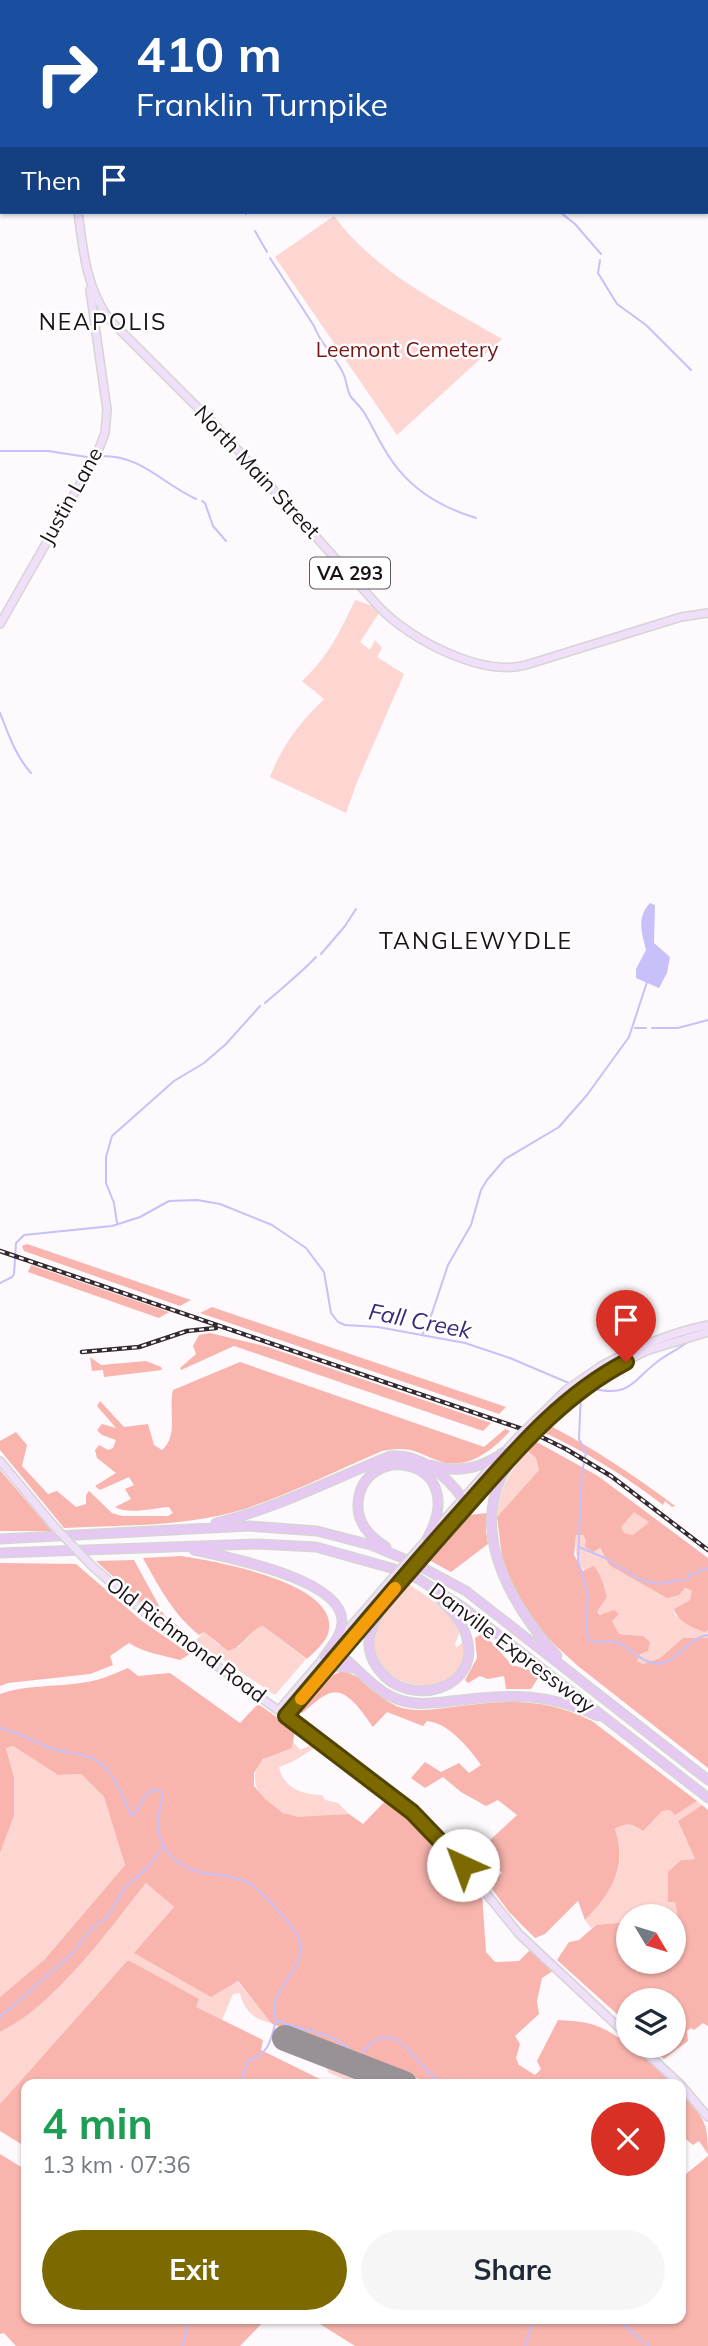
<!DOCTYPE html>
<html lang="en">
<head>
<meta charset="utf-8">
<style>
	:root { --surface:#fff; --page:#f6f6f7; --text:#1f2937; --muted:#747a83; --accent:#7c6900 }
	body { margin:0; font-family:Mulish,sans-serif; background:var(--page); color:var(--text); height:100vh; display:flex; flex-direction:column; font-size:26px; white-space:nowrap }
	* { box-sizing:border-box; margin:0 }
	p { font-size:23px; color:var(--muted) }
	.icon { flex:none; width:38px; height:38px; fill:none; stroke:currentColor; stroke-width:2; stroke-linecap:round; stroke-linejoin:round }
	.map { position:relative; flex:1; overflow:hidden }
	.drawer { position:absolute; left:21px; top:2079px; width:665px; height:245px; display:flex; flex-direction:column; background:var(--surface); border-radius:14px; box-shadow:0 2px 5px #0004 }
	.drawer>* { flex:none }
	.top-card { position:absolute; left:0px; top:0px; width:709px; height:214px; box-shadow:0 2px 5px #0004; background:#1a4fa0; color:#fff; overflow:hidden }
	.needle { width:46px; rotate:128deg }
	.controls { position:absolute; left:616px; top:1904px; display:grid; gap:14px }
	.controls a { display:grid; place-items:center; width:70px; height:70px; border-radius:50%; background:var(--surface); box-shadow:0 2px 5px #0004; font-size:35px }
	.pin { position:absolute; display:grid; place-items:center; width:60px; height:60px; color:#fff; margin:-72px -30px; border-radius:50% 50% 50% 0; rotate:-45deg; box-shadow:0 0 7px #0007 }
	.pin .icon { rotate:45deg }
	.me { position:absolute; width:77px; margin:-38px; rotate:317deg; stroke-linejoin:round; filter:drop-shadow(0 0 5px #0008) }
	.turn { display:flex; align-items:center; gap:24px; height:147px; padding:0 21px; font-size:32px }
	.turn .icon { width:91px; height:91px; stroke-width:2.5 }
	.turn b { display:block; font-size:49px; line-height:60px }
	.then { display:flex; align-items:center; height:66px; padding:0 21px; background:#0003; gap:14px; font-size:26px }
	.round { display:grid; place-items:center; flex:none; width:74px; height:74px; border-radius:37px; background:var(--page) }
	.headline { display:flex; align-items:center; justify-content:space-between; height:119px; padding:0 21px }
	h1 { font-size:42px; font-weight:700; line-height:52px; color:#1e9e55 }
	.action { display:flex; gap:14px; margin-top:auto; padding:14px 21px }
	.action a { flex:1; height:80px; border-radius:42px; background:var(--accent); color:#fff; font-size:28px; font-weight:700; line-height:80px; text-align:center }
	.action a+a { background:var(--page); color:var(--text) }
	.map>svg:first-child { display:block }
	.green { fill:#fdd5d1 }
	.forest { fill:#f8b4ad; fill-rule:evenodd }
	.water { fill:#c8c0f9 }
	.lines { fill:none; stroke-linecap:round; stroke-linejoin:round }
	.stream { stroke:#c8c0f9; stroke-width:2 }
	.runway { stroke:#989296; stroke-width:26 }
	.major-casing { stroke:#d6d5d5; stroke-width:10 }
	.highway-casing { stroke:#d6d5d5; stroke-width:11 }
	.major { stroke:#efdff8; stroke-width:7 }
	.highway { stroke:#e5c9f3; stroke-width:8 }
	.rail-casing { stroke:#322a2f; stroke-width:4.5 }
	.rail { stroke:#fff; stroke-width:2; stroke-dasharray:5; stroke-linecap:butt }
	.major-bridge-casing { stroke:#d6d5d5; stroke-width:10; stroke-linecap:butt }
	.major-bridge { stroke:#efdff8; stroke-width:7 }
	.route-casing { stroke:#514400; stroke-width:18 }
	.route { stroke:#7c6900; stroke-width:12 }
	.slow { stroke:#f59e0b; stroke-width:12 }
	.labels { text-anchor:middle; stroke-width:5; stroke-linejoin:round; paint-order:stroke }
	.shield { fill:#fff; stroke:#5f5a5d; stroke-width:2 }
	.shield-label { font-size:19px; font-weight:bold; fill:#1b1318 }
	.park-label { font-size:21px; fill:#771718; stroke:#fff }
	.street-label { font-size:21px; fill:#1b1318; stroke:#fff }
	.neighbourhood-label { font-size:23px; letter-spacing:2px; fill:#1b1318; stroke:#fff }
	.water-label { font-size:23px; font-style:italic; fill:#3d2777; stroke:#fff }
</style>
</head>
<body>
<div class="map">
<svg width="708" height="2346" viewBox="0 0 708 2346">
	<rect width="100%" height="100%" fill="#fdf9fc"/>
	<path class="green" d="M 334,216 C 376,273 442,304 502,339 L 397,435 L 275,257 Z
		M 355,600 L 370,605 L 379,613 L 360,642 L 370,650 L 375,640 L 382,648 L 377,657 L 404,674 L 357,782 L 346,813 L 270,777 C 281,747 301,721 324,699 L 302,681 C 328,657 340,632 355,600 Z
		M 527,1450 L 536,1458 L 539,1470 L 497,1517 C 499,1489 510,1471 527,1450 Z
		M 634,1511 L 650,1521 L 633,1535 L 624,1533 L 620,1527 Z
		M 576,1535 L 582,1535 L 599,1548 L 609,1565 L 627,1575 L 693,1591 L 690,1600 L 674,1609 L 675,1615 L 696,1629 L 705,1632 L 708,1630 L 708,1638 L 683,1638 L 660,1658 L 643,1664 L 637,1661 L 643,1636 L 619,1634 L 612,1621 L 597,1612 L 607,1597 C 598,1565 572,1583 576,1535 Z
		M 408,1584 C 426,1595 452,1612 459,1633 L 455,1644 L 456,1648 L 464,1641 C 471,1714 355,1689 375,1628 C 381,1611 395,1597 408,1584 Z
		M 263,1626 L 306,1659 L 275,1695 L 195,1641 L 204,1632 L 219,1645 L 239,1647 L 256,1628 Z
		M 293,1742 L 300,1750 L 311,1745 L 314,1748 L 294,1761 L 279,1767 C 283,1788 303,1795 322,1795 L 325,1800 L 338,1803 L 349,1814 C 332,1815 315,1818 299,1817 C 274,1815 240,1785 262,1761 C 268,1754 283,1751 292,1748 Z
		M 13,1746 L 58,1775 L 81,1774 L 104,1797 L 125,1865 L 45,1959 L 0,1997 L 0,1853 L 14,1816 L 14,1777 L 6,1747 Z
		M 697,1801 L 702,1805 L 678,1821 L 695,1859 L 681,1860 L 674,1867 L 668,1902 L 675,1902 L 681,1938 L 674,1938 L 674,1916 L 628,1916 L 628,1922 L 596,1925 L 591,1928 L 585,1920 C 611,1894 629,1867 615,1829 L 625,1823 C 641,1825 654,1811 670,1810 L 675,1814 Z
		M 146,1883 L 174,1907 L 135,1953 L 237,1981 L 272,2023 C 256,2021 243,2010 240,1993 L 233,1994 L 222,2020 L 195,2007 L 198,2000 L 128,1960 L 0,2104 L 0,2032 C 54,2005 108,1931 146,1883 Z
		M 331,2066 L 378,2084 L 349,2084 L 346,2080 L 329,2073 L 326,2067 Z"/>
	<path class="forest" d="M 27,1244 L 191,1300 L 180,1306 L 24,1251 L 22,1246 Z
		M 31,1265 L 169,1312 L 159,1318 L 28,1272 Z
		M 212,1307 L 506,1407 L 499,1414 L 200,1313 Z
		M 210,1333 L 268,1347 L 491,1423 L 483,1431 L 234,1346 L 181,1370 L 180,1368 L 196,1354 L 193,1346 L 199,1335 Z
		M 90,1357 L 101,1365 L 146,1361 L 161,1367 L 162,1370 L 104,1377 L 103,1370 L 92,1371 Z
		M 240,1362 L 484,1447 L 505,1429 L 510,1431 C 493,1450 467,1471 439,1461 C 413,1451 411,1446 382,1451 C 333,1472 285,1497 234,1512 C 179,1527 120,1525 64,1528 L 0,1450 L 0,1441 L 16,1432 L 27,1445 L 22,1466 L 48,1494 L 57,1491 L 76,1507 L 86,1504 L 86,1495 L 89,1491 L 112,1513 L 122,1516 L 168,1516 L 173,1513 L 169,1507 C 154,1508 128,1515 115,1507 L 131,1499 L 125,1489 L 134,1485 L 129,1477 L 100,1490 L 95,1486 L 116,1473 L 97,1458 L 95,1450 L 99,1445 L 108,1450 L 113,1448 L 116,1440 L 102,1435 L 97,1430 L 102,1424 L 116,1428 L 97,1406 L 100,1401 L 124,1427 L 148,1424 L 154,1445 L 162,1450 C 179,1435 168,1410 173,1390 Z
		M 547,1424 C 593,1448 634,1475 675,1506 L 672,1507 L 665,1501 L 663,1505 C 625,1476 585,1451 541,1431 Z
		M 535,1441 L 598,1476 L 708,1558 L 708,1630 L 705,1632 C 694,1629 677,1621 674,1609 L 690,1600 L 692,1591 L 685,1588 L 679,1595 L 667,1598 L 609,1565 L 600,1548 L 593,1552 L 585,1547 L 586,1540 L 583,1535 L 576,1535 L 574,1555 L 583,1571 L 594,1566 C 601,1575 604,1586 607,1597 L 597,1612 L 600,1615 L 614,1610 L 619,1614 L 612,1621 L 619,1634 L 643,1636 L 650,1642 L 648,1651 L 640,1654 L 637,1661 L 643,1664 L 660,1658 L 683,1638 L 708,1638 L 708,1768 L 578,1666 L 556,1646 L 533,1623 L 514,1590 L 502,1556 L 497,1517 L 539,1470 L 536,1458 L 527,1450 ZM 634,1512 L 649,1522 L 633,1535 L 624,1533 L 621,1527 Z
		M 0,1470 L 52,1531 L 0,1531 Z
		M 487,1513 L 486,1531 L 488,1544 L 451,1572 L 429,1560 L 469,1515 Z
		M 181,1556 C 214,1561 336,1582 329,1629 C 328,1641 315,1651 307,1659 L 263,1626 C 247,1631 247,1645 228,1651 L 204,1632 L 199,1635 C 173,1614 159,1587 143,1558 Z
		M 134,1560 L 164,1615 L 185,1632 L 184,1635 L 151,1611 L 96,1561 Z
		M 0,1563 L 76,1564 L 142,1621 L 190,1654 L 180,1660 C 162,1655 145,1653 129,1643 L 110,1656 L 113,1665 L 90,1674 L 8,1683 L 0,1686 Z
		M 483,1633 L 512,1665 L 535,1671 L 540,1675 L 531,1689 L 506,1689 L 504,1676 L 488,1679 L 480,1676 L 468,1683 L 465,1680 L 477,1658 L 475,1638 Z
		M 128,1668 L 138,1676 L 170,1673 L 240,1723 L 258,1704 L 295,1730 L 292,1748 L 263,1759 L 254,1773 L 254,1786 L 265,1799 L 283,1813 L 298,1817 L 349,1814 L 363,1824 L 389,1797 L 411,1814 L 482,1894 L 486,1952 L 495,1962 L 519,1961 L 531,1949 L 553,1971 L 542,1978 L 537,2001 L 539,2014 L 515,2036 L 520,2044 L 516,2058 L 519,2065 L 535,2075 L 541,2069 L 537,2061 L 558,2020 C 580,2021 599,2023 617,2037 L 622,2036 L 628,2042 L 628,2046 L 632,2046 L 674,2084 L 432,2084 L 272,2024 L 238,1981 L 211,1997 L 134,1953 L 174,1907 L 146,1883 C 108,1931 54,2006 0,2032 L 0,1997 L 45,1959 L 125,1865 L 104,1797 L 81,1774 L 58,1775 L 13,1746 L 6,1748 L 14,1777 L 14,1816 L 0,1853 L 0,1694 C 25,1685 54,1687 81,1683 C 98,1681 112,1675 128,1668 Z
		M 342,1671 C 367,1676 380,1704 406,1709 C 424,1712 442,1708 460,1706 C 510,1700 546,1698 592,1721 L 697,1801 L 675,1815 L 670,1810 L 662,1811 L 643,1831 C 632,1823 627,1822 615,1829 C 628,1867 611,1894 585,1920 L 578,1901 L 545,1934 L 535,1938 L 509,1912 L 489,1885 L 502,1873 L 488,1853 L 488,1842 L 517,1815 L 498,1800 L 486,1806 L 461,1792 L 443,1777 L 425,1788 L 411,1778 L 425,1762 L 441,1772 L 459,1763 L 469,1773 L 481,1765 C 469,1748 449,1723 427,1721 L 423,1726 L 387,1712 L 373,1727 C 364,1715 348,1687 330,1693 C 321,1696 310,1707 302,1713 L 297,1709 L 321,1681 Z
		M 702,1805 L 708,1810 L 708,2026 L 703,2023 L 694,2030 L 691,2028 L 687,2031 L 688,2041 L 664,2059 L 650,2046 L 674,2046 L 674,2000 L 628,2000 L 628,2024 L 557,1960 L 569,1942 L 579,1940 L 596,1925 L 628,1922 L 628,1962 L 674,1962 L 674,1938 L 681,1937 L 675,1902 L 668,1902 L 668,1872 L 681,1860 L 695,1859 L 678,1821 Z
		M 128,1960 L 199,1999 L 196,2007 L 263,2040 L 261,2050 L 328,2083 L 26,2084 L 26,2147 L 0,2131 L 0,2104 Z
		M 681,2093 C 703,2118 708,2120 708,2154 L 699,2141 L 693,2145 L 682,2136 Z
		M 0,2154 L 26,2170 L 26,2319 L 266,2319 L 240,2346 L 16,2346 L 4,2333 L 0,2334 Z
		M 708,2156 L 708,2346 L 355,2346 L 312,2319 L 681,2319 L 681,2178 Z"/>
	<path class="water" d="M 650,903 L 655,905 L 654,943 L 670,957 L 667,973 L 659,988 L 636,978 L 636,969 L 646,950 C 642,932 636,918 650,903 Z"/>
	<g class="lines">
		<path class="stream" d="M 326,0 L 327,2
			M 633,0 L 636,2
			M 186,2 L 188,0
			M 707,44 L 708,45
			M 245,212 L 246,214
			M 560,212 L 575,224 L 601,254
			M 255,231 L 267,252
			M 270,258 L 314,326 C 320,343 334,355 342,371 C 347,379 346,389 351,397 C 356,403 361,407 365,414 C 374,429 381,446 392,461 C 412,490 443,508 476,518
			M 600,260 L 598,273 L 617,304 L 646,325 L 691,370
			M 0,451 L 48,451 L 87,457
			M 102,456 C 143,456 161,483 196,499
			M 202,501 L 205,503 L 213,526 L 226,541
			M 0,713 C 9,735 15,755 31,773
			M 321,954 L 345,926 L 356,909
			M 265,1003 C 283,987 300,974 316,957
			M 635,1028 L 646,1028
			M 652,1028 L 678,1028 L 708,1020
			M 117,1223 L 114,1203 L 106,1183 L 106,1157 L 112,1136 L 174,1081 L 204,1063 L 226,1044 L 260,1006
			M 0,1283 L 12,1277 L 14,1274 L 16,1243 L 24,1235 L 112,1226 L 140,1217 L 169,1201 L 197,1200 L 220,1204 L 272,1225 L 306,1248 L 324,1272 L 331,1313 L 338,1322 L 345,1325 L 378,1327 L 465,1343 L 510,1358 L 571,1384
			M 422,1335 L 432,1313 L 448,1265 L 471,1225 L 481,1190 L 487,1180 L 505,1159 L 559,1127 L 587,1095 L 629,1037 L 647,982
			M 590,1388 C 633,1399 632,1379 661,1359 C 670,1353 680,1348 689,1341
			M 581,1392 L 579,1439 L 586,1453 L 582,1472 L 578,1561 L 588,1596 L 586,1619 L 588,1639 C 598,1646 608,1638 619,1643 C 629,1648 636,1657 647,1661 C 675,1673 683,1638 708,1635
			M 579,1547 L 605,1558 L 641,1580 L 658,1584 L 683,1580
			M 687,1580 L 689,1575 L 708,1568
			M 0,1728 C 17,1732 30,1739 45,1746 C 67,1756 94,1750 109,1772 C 119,1785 124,1802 132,1816 C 142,1808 141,1795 154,1790 L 161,1792 L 163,1797 C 162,1803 160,1807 159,1813 C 153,1842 172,1865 199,1872 C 215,1875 232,1875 247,1882 C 259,1888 291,1923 298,1936 C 313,1967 263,1991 276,2020 C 309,2035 330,2027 358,2057 C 364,2053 367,2046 373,2042 C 406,2022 419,2076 443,2082 C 460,2087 469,2073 490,2084
			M 0,2017 L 73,1953 L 89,1931 L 108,1916 L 126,1887 L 148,1867 L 162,1848
			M 242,2084 L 243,2074 L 248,2061 C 270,2052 270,2042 276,2021
			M 617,2319 L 649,2346
			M 182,2346 L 186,2333 L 186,2319
			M 525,2346 L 534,2319"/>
		<path class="runway" d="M 285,2038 L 404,2084"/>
		<defs>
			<path id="major" d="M 44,0 L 44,2
				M 78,212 C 83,250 86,287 109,319 L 218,428 L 380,608 C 411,640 482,677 526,665 L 681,617 L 708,613
				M 0,624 L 97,454 L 105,433 L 107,410 L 90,290
				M 601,1366 C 636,1347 669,1333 708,1325
				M 605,1372 L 646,1351 L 708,1332
				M 0,1461 L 53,1525
				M 419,1548 L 517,1438
				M 426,1551 L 507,1461
				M 92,1566 L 151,1618 L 319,1740 L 412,1812 L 473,1877 L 519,1934 L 628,2036
				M 338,1641 L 389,1582
				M 279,1710 L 326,1655
				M 287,1716 L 383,1601
				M 639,2046 L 680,2084
				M 681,2085 L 708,2117"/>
			<path id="highway" d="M 523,1443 C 516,1455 505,1467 500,1480 C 473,1542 516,1611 557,1656
				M 431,1465 C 458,1474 482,1468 504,1452
				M 216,1523 C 275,1509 333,1479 390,1456 C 420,1453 446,1475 463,1499 L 461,1509 L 455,1519
				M 0,1539 L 249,1526 L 317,1531 L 371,1545 L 414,1563 L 466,1591 L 708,1780
				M 386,1547 C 370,1537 357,1524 358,1504 C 361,1440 473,1457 427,1539
				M 194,1550 C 227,1557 345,1579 342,1623 C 341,1636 331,1647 324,1657
				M 0,1553 L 258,1544 L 316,1547 L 391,1568 L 417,1578 L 464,1608 L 708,1798
				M 398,1584 C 387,1601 372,1618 369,1640 C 368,1651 372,1661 379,1670 C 409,1710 484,1689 466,1635 C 461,1619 446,1605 434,1593
				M 341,1638 L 339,1649 L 342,1656 C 359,1670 376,1691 397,1699 C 417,1707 440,1702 461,1700 C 513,1694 549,1693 598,1716
				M 319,1677 L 336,1666 L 354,1668"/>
		</defs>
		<use href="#major" class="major-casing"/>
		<use href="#highway" class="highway-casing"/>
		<use href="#major" class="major"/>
		<use href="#highway" class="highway"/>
		<defs>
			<path id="rail" d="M 0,1251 L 531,1432 L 566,1449 L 611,1476 L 708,1550
				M 82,1352 L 139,1347 L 187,1331 L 216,1328"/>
		</defs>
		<use href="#rail" class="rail-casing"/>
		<use href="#rail" class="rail"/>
		<defs>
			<path id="major-bridge" d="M 517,1438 L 566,1390 L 601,1366
				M 523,1443 L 571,1396 L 605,1372
				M 53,1525 L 92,1566
				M 389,1582 L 419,1548
				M 398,1584 L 426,1551"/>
		</defs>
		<use href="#major-bridge" class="major-bridge-casing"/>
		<use href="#major-bridge" class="major-bridge"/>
	</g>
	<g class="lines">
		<defs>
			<path id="route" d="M 463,1865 L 412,1812 L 286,1716 C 343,1649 399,1582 457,1517 C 509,1459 557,1398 626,1362"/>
		</defs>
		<use href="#route" class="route-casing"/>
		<use href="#route" class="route"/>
		<path class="slow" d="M 301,1699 L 395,1588"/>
	</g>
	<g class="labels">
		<rect class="shield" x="310" y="557.5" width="80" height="31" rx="5"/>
		<g class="shield-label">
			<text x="350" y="580">VA 293</text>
		</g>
		<g class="park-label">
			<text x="407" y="357">Leemont Cemetery</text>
		</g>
		<g class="street-label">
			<text transform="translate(257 472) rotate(47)" y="7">North Main Street</text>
			<text transform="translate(71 496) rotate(-61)" y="7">Justin Lane</text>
			<text transform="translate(186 1640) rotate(37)" y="7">Old Richmond Road</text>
			<text transform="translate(512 1648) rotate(37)" y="7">Danville Expressway</text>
		</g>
		<g class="neighbourhood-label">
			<text x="103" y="330">NEAPOLIS</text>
			<text x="476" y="949">TANGLEWYDLE</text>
		</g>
		<g class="water-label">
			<text transform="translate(420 1321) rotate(11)" y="8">Fall Creek</text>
		</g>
	</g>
</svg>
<div class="controls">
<a><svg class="needle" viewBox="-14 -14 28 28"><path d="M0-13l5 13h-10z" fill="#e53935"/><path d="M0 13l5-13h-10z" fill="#747a83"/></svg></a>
<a><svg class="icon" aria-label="layers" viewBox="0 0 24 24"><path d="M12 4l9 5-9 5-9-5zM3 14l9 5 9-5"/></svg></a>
</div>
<div class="pin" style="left:626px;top:1362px;background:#d93025"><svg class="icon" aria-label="arrive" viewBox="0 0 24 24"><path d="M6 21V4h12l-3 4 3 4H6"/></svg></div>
<svg class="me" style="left:463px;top:1865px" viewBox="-20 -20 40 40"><circle r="19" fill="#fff"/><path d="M0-13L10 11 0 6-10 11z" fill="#7c6900"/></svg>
<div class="top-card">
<div class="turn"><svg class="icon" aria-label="right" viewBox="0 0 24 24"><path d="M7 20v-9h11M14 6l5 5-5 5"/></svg><div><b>410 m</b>Franklin Turnpike</div></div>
<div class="then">Then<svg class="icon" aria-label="arrive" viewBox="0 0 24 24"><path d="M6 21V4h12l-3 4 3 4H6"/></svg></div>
</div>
<section class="drawer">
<div class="headline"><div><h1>4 min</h1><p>1.3 km · 07:36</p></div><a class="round" style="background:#d93025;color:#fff"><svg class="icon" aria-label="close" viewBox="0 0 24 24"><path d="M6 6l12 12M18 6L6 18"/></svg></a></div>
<div class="action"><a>Exit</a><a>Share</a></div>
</section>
</div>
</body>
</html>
